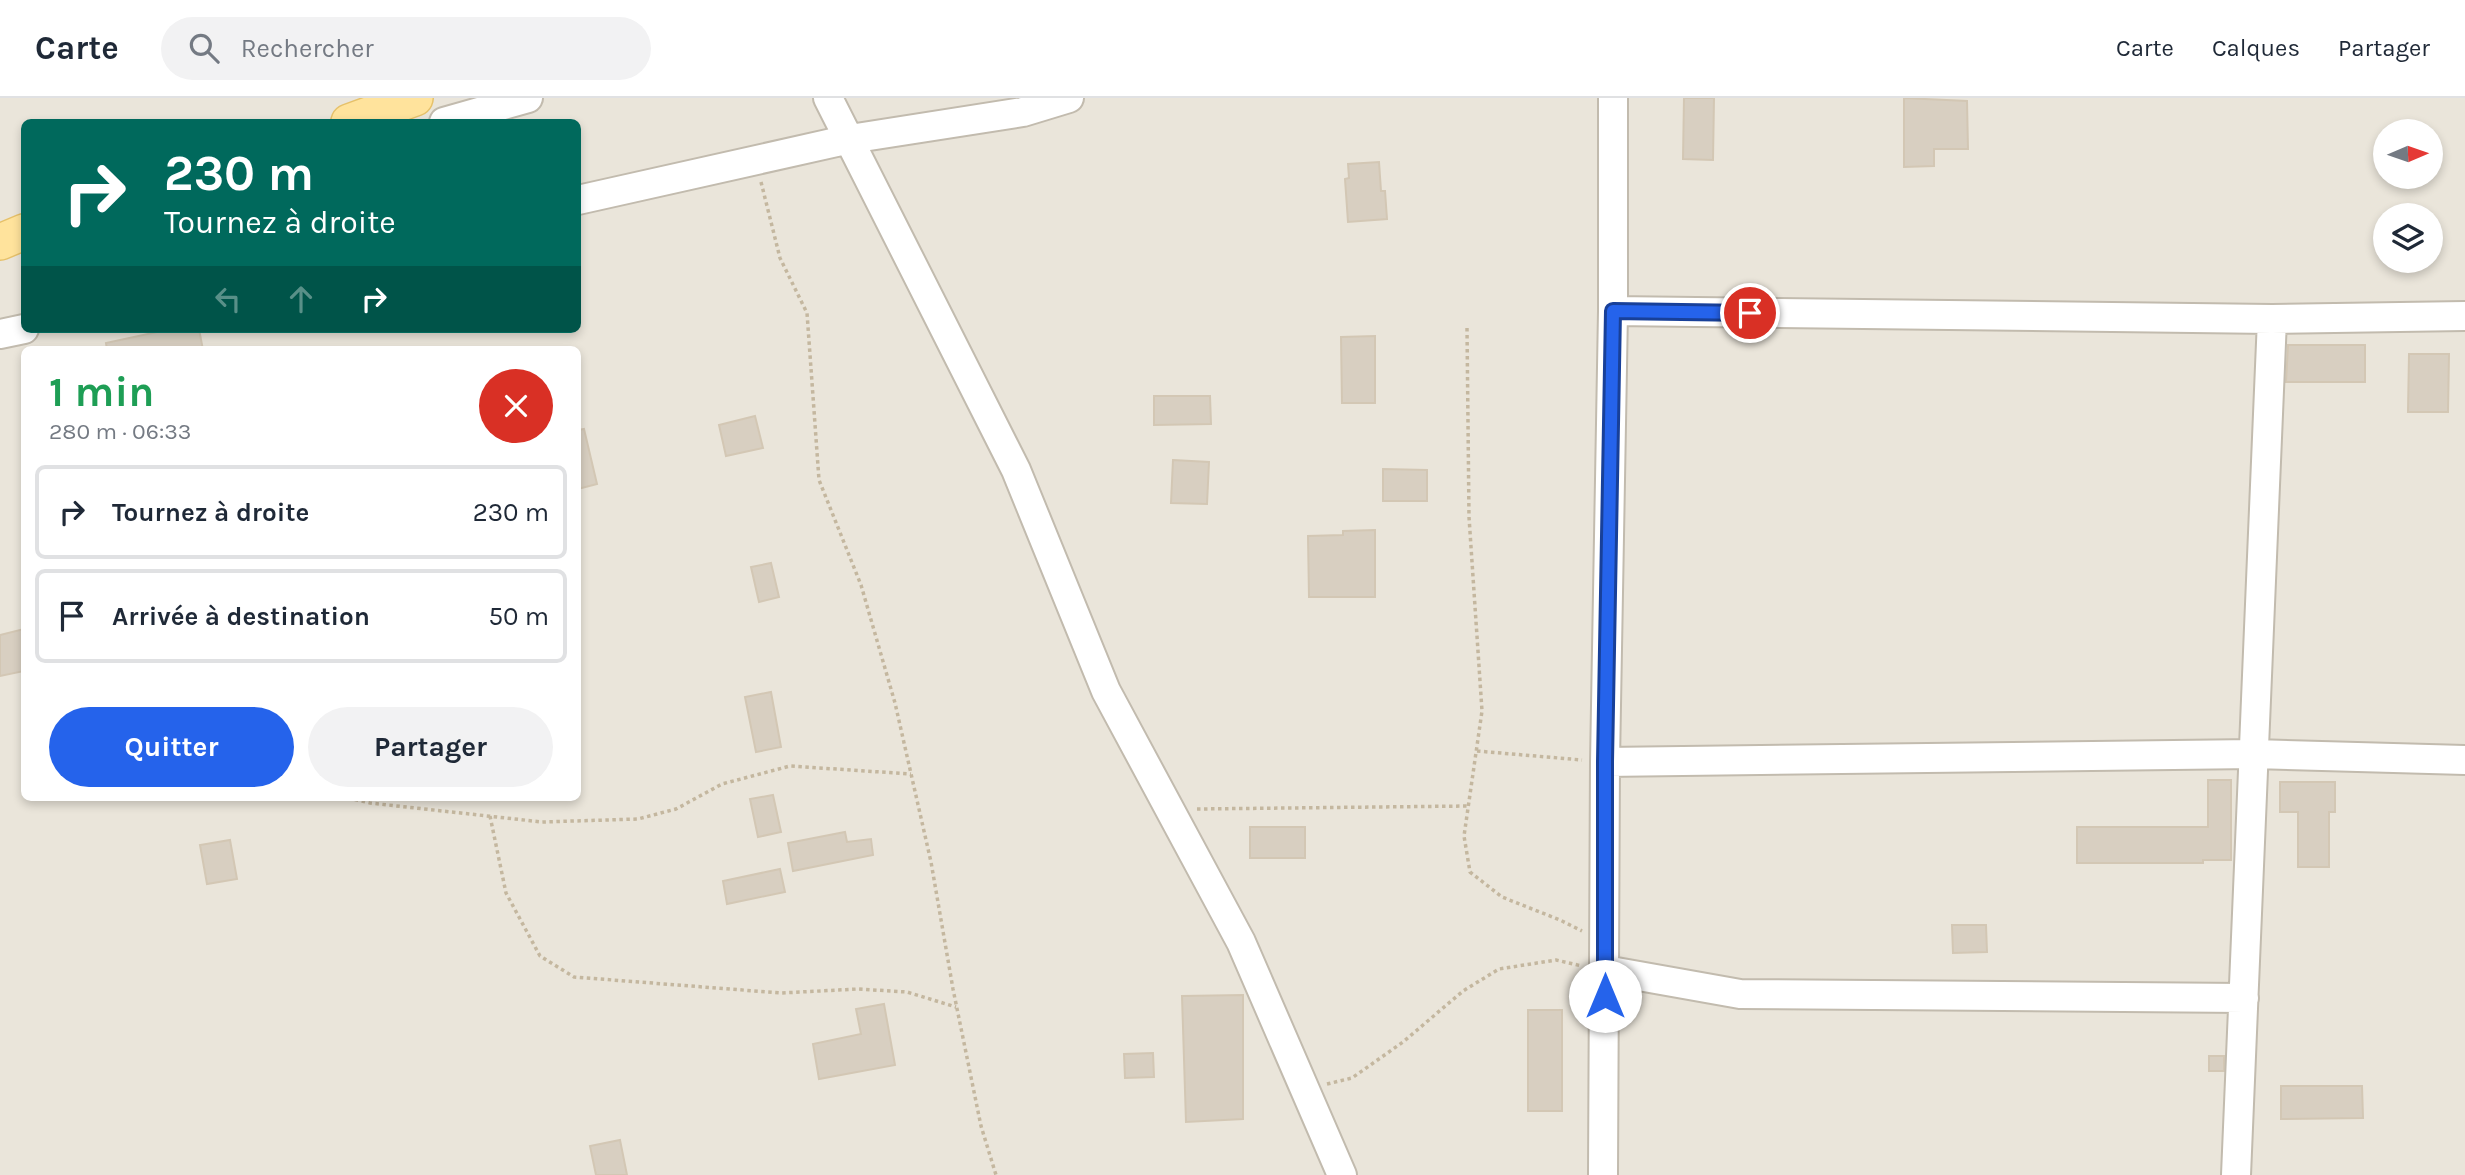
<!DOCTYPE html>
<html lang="fr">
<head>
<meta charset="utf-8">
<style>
	:root { --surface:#fff; --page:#f2f2f3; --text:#1f2937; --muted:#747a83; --line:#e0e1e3; --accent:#2563eb }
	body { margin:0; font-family:Karla,sans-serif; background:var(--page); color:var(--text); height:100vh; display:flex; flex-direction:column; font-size:26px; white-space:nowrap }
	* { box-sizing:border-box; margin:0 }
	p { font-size:23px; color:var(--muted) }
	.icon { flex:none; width:38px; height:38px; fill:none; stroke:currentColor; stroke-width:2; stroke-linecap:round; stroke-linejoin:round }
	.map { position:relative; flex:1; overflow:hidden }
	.side { position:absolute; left:21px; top:248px; width:560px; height:455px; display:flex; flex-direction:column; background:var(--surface); border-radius:10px; box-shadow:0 4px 10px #0003 }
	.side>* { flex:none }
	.hud { position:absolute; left:21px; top:21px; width:560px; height:214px; border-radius:10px; box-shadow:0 4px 10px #0003; background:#00695c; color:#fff; overflow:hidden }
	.needle { width:46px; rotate:88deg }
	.tools { position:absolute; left:2373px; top:21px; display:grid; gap:14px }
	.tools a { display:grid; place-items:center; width:70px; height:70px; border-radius:50%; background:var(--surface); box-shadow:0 4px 10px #0003; font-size:35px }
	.pin { position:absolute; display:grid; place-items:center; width:60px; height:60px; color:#fff; margin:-30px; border:4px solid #fff; border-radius:50%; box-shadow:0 2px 7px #0007 }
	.me { position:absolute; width:77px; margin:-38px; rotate:0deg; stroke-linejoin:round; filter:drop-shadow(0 0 5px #0008) }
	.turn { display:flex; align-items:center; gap:24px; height:147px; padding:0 28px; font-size:32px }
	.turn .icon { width:91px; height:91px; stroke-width:2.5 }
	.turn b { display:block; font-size:49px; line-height:60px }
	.lanes { display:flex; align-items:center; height:66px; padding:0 28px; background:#0003; justify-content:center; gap:35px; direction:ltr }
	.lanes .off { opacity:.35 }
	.round { display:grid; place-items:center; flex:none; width:74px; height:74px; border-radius:37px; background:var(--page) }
	.head { display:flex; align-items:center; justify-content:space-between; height:119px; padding:0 28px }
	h1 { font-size:42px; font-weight:700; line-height:52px; color:#1e9e55 }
	.action { display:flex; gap:14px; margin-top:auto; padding:14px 28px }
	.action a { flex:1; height:80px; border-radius:42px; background:var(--accent); color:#fff; font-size:28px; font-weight:700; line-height:80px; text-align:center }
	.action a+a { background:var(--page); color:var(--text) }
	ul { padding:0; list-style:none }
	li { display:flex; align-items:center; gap:21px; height:94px; margin:0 14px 10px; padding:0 14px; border:4px solid var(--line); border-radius:10px }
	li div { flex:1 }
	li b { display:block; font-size:26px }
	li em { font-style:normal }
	header { display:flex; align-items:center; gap:42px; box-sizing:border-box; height:98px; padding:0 35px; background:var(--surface); border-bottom:2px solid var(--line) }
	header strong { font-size:33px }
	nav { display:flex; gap:38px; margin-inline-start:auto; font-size:24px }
	.search { width:490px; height:63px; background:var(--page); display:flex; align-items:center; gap:18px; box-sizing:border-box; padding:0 24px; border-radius:38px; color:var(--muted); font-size:26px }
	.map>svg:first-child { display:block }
	.residential { fill:#eae5da; fill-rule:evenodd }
	.building { fill:#d8cfc1; stroke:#d3c7b4; stroke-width:2 }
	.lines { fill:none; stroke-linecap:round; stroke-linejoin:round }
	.minor-casing { stroke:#c2bbae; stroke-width:32 }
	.major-casing { stroke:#e6c16a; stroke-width:38 }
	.path { stroke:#c4b79f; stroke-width:3.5; stroke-dasharray:3.5 3.5; stroke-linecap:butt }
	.minor { stroke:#fff; stroke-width:28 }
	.major { stroke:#ffe39c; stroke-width:35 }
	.route-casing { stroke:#184099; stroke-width:18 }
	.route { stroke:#2563eb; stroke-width:12 }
</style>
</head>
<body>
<header>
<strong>Carte</strong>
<div class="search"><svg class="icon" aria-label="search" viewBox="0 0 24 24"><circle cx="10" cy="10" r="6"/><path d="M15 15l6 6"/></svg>Rechercher</div>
<nav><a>Carte</a><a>Calques</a><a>Partager</a></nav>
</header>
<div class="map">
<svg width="2465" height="1077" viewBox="0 0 2465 1077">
	<rect width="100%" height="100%" fill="#f6f3ec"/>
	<path class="residential" d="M 0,0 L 2465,0 L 2465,1077 L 0,1077 ZM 24,24 L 578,24 L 578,231 L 24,231 ZM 2385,33 L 2431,33 L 2431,79 L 2385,79 ZM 2385,117 L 2431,117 L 2431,163 L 2385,163 ZM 24,252 L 578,252 L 578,700 L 24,700 Z"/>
	<path class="building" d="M 1684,0 L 1714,0 L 1713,62 L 1683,61 Z
		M 1904,0 L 1967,3 L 1968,51 L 1934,51 L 1934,68 L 1904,69 Z
		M 1379,64 L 1381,93 L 1385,93 L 1387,121 L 1348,124 L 1345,81 L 1349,80 L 1348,66 Z
		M 171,231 L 199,231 L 203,252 L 107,252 L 106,245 Z
		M 1375,238 L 1375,305 L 1342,305 L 1341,239 Z
		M 2288,247 L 2365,247 L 2365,284 L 2286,284 Z
		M 2409,256 L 2449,256 L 2448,314 L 2408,314 Z
		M 1154,298 L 1210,298 L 1211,326 L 1154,327 Z
		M 755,318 L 763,350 L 726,358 L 719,327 Z
		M 584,331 L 597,386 L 578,391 L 578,332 Z
		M 1173,362 L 1209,364 L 1207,406 L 1171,405 Z
		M 1383,371 L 1427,372 L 1427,403 L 1383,403 Z
		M 1375,432 L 1375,499 L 1309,499 L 1308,438 L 1343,437 L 1343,433 Z
		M 771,465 L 779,499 L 759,504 L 751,469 Z
		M 24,531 L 24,573 L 0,578 L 0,537 Z
		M 771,594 L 781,649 L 756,654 L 745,599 Z
		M 2208,682 L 2231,682 L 2231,762 L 2203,762 L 2203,765 L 2077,765 L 2077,729 L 2208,729 Z
		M 2280,684 L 2335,684 L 2335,714 L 2329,714 L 2329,769 L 2298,769 L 2298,714 L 2280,714 Z
		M 773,697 L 781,734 L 758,739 L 750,701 Z
		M 1250,729 L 1305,729 L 1305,760 L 1250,760 Z
		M 845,734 L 847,744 L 871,741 L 873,757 L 793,773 L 788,745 Z
		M 230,742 L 237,781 L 207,786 L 200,747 Z
		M 780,771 L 785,794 L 727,806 L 723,783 Z
		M 1952,827 L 1986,827 L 1987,854 L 1953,855 Z
		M 1243,897 L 1243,1021 L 1186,1024 L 1182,898 Z
		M 884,906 L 895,967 L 819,981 L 813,946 L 861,936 L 856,911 Z
		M 1528,912 L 1562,912 L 1562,1013 L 1528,1013 Z
		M 1153,955 L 1154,979 L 1125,980 L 1124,956 Z
		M 2209,958 L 2224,958 L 2224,973 L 2209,973 Z
		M 2281,988 L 2362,988 L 2363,1020 L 2281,1021 Z
		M 620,1042 L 627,1077 L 596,1077 L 590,1048 Z"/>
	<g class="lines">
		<defs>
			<path id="minor" d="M 828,0 L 1016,372 L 1106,593 L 1241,844 L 1342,1077
				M 444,24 L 528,0
				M 578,102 L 850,41 L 1023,14 L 1069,0
				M 1613,213 L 2272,221 L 2465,218
				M 0,236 L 24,231
				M 1605,664 L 2254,656 L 2465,662
				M 1605,872 L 1740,896 L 2244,900
				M 1603,1077 L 1605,664 L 1613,213 L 1613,0
				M 2236,1077 L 2272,221"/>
			<path id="major" d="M 349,24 L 415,0
				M 0,144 L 24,134"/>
		</defs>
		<use href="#minor" class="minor-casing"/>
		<use href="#major" class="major-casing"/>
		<path class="path" d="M 761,84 L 780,160 L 807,215 L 819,382 L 861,487 L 895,605 L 931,764 L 953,891 L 981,1028 L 996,1077
			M 1467,230 L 1469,419 L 1482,613 L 1464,738 L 1470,774 L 1502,799 L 1560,822 L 1582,833
			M 1477,653 L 1582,662
			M 348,700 L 370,705 L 542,724 L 638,721 L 676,711 L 722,686 L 790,668 L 911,676
			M 1197,711 L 1468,708
			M 490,718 L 506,795 L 540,858 L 574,879 L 781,895 L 858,891 L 907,894 L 956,909
			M 1327,986 L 1352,980 L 1403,944 L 1463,893 L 1499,871 L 1556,862 L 1582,868"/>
		<use href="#minor" class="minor"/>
		<use href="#major" class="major"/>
	</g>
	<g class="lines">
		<defs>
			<path id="route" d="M 1605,898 L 1605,664 L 1613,213 L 1750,215"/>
		</defs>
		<use href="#route" class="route-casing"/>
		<use href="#route" class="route"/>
	</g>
</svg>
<div class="tools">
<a><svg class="needle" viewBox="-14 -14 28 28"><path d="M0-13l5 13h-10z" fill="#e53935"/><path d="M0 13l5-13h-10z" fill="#747a83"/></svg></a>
<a><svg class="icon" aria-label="layers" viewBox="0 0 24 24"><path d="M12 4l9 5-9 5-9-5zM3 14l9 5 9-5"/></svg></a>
</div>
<div class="pin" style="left:1750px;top:215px;background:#d93025"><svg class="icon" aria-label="arrive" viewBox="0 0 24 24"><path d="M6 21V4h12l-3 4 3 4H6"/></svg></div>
<svg class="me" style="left:1605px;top:898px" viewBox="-20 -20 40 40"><circle r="19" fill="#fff"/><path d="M0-13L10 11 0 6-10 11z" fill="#2563eb"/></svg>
<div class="hud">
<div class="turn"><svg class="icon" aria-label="right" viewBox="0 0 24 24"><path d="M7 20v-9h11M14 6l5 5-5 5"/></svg><div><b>230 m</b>Tournez à droite</div></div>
<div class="lanes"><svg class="icon off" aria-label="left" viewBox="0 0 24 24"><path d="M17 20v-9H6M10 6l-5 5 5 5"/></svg><svg class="icon off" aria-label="ahead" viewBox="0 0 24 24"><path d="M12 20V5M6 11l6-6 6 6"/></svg><svg class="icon" aria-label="right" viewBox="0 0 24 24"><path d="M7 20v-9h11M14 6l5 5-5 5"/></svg></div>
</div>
<section class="side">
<div class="head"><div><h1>1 min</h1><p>280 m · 06:33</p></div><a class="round" style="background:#d93025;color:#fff"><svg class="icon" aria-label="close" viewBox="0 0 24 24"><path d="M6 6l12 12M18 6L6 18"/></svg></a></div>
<ul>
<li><svg class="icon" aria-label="right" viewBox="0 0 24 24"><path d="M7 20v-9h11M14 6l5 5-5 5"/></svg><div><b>Tournez à droite</b></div><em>230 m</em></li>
<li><svg class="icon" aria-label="arrive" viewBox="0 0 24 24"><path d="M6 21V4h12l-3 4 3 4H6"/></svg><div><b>Arrivée à destination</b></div><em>50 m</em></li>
</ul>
<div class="action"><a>Quitter</a><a>Partager</a></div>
</section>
</div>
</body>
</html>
